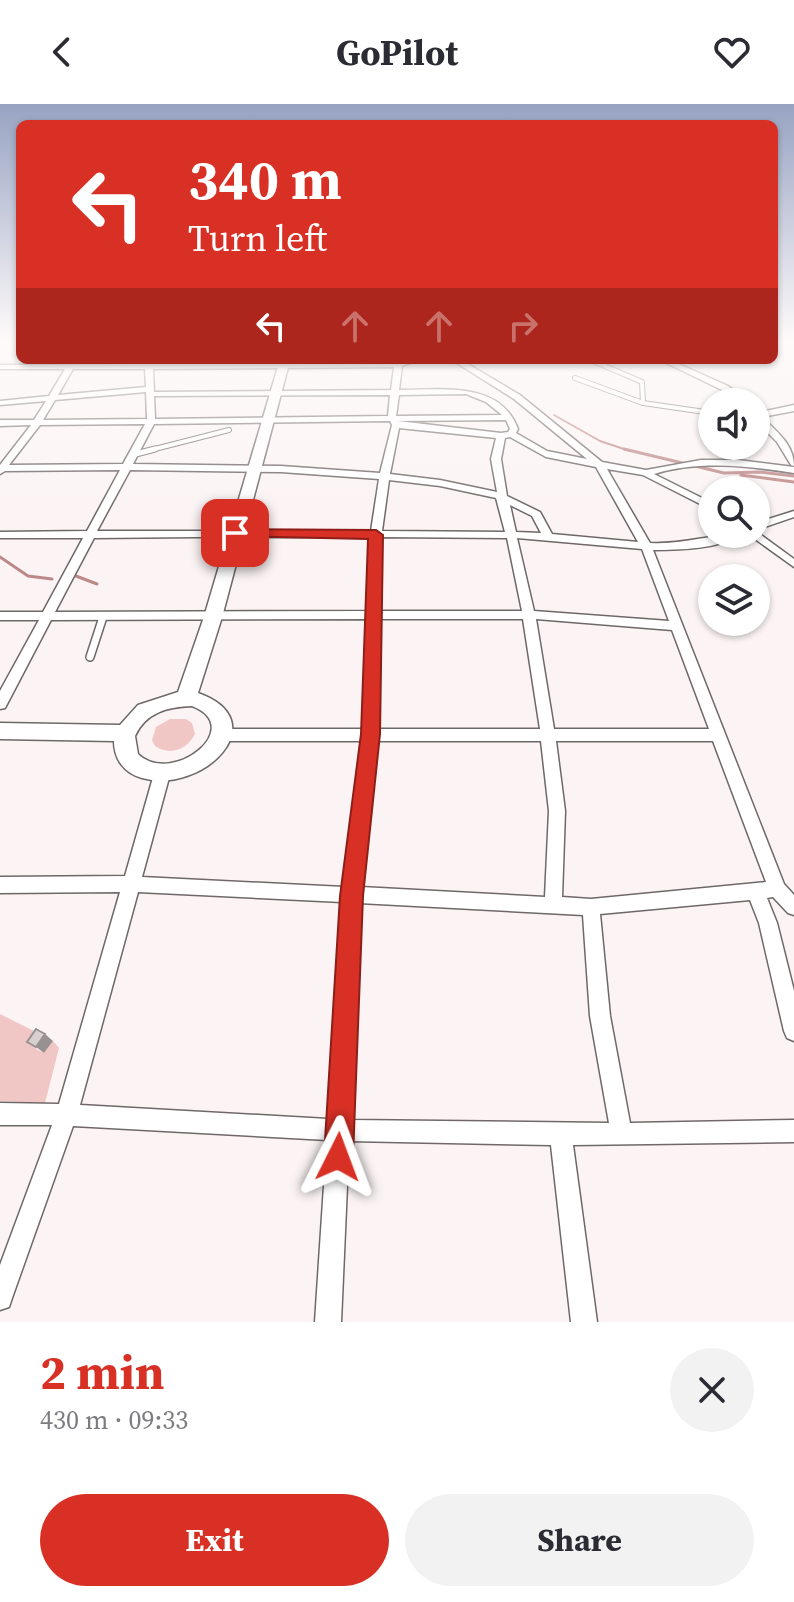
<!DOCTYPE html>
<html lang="en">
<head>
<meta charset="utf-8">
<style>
	:root { --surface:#fff; --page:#f2f2f3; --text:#2b2b33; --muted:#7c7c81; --accent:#d93025 }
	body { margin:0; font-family:"Source Serif 4",serif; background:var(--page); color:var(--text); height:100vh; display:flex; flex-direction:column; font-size:30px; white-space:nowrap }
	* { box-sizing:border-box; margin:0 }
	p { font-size:26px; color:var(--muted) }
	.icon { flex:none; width:44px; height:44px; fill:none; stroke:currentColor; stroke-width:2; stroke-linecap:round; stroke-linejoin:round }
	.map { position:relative; height:1218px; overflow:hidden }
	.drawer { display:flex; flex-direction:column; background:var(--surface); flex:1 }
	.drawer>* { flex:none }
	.hud { position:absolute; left:16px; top:16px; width:762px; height:244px; border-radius:12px; box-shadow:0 2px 6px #0004; background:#d93025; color:#fff; overflow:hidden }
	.buttons { position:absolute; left:698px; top:284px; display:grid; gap:16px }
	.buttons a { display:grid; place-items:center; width:72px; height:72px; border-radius:50%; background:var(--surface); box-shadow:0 2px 6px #0004; font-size:40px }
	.pin { position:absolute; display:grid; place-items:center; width:68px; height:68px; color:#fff; margin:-34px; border-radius:16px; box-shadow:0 4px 12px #0006 }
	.me { position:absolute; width:88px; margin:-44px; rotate:3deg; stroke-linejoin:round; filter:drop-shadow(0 0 6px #0008) }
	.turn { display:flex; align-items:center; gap:28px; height:168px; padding:0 40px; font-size:36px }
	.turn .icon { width:104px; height:104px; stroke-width:2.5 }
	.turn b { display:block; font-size:56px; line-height:68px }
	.lanes { display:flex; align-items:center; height:76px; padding:0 40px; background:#0003; justify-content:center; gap:40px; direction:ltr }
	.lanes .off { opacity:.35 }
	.round { display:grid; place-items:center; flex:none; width:84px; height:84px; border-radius:42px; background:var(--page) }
	.head { display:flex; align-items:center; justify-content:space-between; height:136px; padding:0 40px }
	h1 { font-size:48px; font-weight:700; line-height:60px; color:var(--accent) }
	.button { display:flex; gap:16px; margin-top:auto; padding:16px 40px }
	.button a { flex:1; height:92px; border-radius:48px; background:var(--accent); color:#fff; font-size:32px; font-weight:700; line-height:92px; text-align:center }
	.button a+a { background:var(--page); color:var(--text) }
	header { display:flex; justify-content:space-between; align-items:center; height:104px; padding:0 40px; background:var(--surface); font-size:36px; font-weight:700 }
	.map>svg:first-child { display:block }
	.green { fill:#f1c7c6 }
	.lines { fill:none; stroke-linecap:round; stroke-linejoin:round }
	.stream-far1 { stroke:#bd8988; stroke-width:2 }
	.stream { stroke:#bd8988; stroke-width:3 }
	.lane-far2-casing { stroke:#6f6868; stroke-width:6 }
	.lane-far1-casing { stroke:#6f6868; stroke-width:7 }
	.lane-casing { stroke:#6f6868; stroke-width:10 }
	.street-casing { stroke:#6f6868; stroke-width:3 }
	.secondary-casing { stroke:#6f6868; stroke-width:3 }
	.lane-far2 { stroke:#fff; stroke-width:4 }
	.lane-far1 { stroke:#fff; stroke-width:5 }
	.lane { stroke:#fff; stroke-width:7 }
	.street { fill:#fff; fill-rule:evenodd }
	.secondary { fill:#fff; fill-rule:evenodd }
	.shaded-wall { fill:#979291 }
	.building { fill:#d8d0cf; stroke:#979291; stroke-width:2 }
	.route { fill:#d93025; stroke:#8d1f18; stroke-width:2 }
</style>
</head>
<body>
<header><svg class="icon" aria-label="back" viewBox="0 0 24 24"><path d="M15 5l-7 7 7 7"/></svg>GoPilot<svg class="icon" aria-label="heart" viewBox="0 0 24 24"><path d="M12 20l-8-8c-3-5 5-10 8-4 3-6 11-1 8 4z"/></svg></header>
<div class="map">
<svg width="794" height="1218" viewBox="0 0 794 1218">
	<rect width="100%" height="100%" fill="#fcf4f4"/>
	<path class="green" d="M 170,615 L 186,615 L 192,619 L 195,630 C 187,646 170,652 155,642 L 152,636 L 156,623 Z
		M 0,910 L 44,932 L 36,945 L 44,949 L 53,937 L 59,944 L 45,999 L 0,997 Z"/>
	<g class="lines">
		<path class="stream-far1" d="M 554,311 L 600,337 L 630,347"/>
		<path class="stream" d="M 624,345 L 724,369 L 760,368 L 794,372
			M 741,371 L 794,378
			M 0,453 L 28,472 L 52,475
			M 76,472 L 97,480"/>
		<defs>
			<path id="lane-far2" d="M 591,256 L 642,278 L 643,299
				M 575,274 L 643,299 L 712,309
				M 147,347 L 229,326"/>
			<path id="lane-far1" d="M 132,351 L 155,345"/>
			<path id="lane" d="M 90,553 L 103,513"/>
			<path id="street" d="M 145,256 L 153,256 L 153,260 L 397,259 L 418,256 L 402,262 L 399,286 C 444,286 500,277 518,325 L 516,329 L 547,347 L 587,355 L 514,295 L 452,256 L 461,256 L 520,291 L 602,358 L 646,366 L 701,356 L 738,356 L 794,363 L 794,369 C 747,362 700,356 654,370 L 712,399 L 712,406 L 643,371 L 607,365 L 650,439 C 682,441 712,430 743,430 C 719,445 681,446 653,446 L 784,780 L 794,791 L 794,811 L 788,809 L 773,793 L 767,794 L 777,819 L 794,887 L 794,937 L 787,934 L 784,927 L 759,819 L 750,796 L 600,810 L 610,912 L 630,1019 L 794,1016 L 794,1038 L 573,1041 L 597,1218 L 571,1218 L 551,1041 L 349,1037 L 341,1218 L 315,1218 L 327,1036 L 73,1022 L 12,1194 L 9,1203 L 0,1206 L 0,1161 L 52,1021 L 0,1021 L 0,999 L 59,1000 L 120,788 L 0,789 L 0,773 L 125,772 L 154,670 L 157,666 L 162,664 L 167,666 L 170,670 L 142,773 L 344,783 L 362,637 L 223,637 L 218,635 L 216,631 L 218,627 L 223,625 L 363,625 L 367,515 L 51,516 L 5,604 L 0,605 L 0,587 L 39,516 L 0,516 L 0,508 L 43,508 L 83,434 L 0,434 L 0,428 L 87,427 L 120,366 L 5,367 L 0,370 L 0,361 L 31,321 L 0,322 L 0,316 L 34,316 L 46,297 L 0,301 L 0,297 L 49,292 L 65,265 L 0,265 L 0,261 L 145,260 ZM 394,263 L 391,286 L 154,288 L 153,265 ZM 73,265 L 145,265 L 146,283 L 58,291 ZM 146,288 L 147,315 L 43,316 L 55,296 ZM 466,290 L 486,298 L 502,311 L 396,312 L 399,291 ZM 390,291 L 388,312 L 155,315 L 154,292 ZM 506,316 L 510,325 L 508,328 L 501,329 L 398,317 ZM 390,317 L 392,321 L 380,369 L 281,362 L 133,360 L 154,320 ZM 145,320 L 123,360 L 9,361 L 40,321 ZM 399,324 L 496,334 L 491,355 L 497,388 L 440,376 L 390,370 ZM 510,333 L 546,353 L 596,363 L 638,438 L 552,430 L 540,408 L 507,392 L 501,355 L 505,334 ZM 130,366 L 281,368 L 379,375 L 371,427 L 97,427 ZM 389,376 L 440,382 L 496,394 L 505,428 L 382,427 ZM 510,401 L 532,412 L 541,429 L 516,428 ZM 196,433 L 371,433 L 368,507 L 55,508 L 94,434 ZM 381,433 L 507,434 L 522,507 L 380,507 ZM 517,434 L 642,445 L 669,517 L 534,507 ZM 380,515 L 523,515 L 540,625 L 377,625 ZM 536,515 L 672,526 L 709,625 L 554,625 ZM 376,637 L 541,637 L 549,707 L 545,793 L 361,783 ZM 556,637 L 713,637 L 766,778 L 591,795 L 562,793 L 565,707 ZM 138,788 L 342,798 L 328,1015 L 80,1001 ZM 359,799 L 583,811 L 590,912 L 609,1019 L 350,1016 Z
				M 660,256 L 670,256 L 728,282 L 748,298 L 739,298 L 722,286 Z
				M 794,301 L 794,307 L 762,313 C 776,327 794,340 794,362 L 791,361 L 777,338 L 756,317 L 756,309 Z
				M 794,407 L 794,413 L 756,426 L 756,419 Z
				M 757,428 L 794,455 L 794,463 L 748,430 L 756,430 Z"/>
			<path id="secondary" d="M 280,256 L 290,256 L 222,513 L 198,589 C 277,617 203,691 142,674 C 124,669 114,655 114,637 L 0,635 L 0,619 L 120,621 L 138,601 L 178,588 L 204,513 ZM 192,602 C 247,623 173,683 138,650 L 135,632 C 146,608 168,603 192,602 Z"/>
		</defs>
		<use href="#lane-far2" class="lane-far2-casing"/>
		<use href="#lane-far1" class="lane-far1-casing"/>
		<use href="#lane" class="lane-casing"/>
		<use href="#street" class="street-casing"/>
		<use href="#secondary" class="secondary-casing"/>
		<use href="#lane-far2" class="lane-far2"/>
		<use href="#lane-far1" class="lane-far1"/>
		<use href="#lane" class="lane"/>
		<use href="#street" class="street"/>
		<use href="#secondary" class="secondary"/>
	</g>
	<path class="shaded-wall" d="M 45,930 L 53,937 L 44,949 L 36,943 Z"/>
	<path class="building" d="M 36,925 L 45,930 L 36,943 L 27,938 Z"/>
	<linearGradient id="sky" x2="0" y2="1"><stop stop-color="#97a3c2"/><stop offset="0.58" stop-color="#fefafa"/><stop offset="1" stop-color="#fefafa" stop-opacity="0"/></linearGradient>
	<rect width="794" height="406" fill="url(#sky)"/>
	<path class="route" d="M 235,425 L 376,426 L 383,431 L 380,630 L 363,792 L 353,1053 L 349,1063 L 338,1068 L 328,1063 L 324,1053 L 340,792 L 361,630 L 368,435 L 230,432 L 230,426 Z"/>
</svg>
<div class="buttons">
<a><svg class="icon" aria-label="sound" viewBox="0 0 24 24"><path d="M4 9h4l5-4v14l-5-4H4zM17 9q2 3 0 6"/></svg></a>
<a><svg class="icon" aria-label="search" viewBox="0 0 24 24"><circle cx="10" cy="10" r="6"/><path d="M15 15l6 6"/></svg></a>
<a><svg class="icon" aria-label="layers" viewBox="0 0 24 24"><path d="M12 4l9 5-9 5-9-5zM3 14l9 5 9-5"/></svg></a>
</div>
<div class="pin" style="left:235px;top:429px;background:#d93025"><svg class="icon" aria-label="arrive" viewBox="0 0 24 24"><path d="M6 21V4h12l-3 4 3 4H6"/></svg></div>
<svg class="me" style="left:338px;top:1053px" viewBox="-20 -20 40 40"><path d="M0-17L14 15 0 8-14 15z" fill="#d93025" stroke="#fff" stroke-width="4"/></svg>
<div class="hud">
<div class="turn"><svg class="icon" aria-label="left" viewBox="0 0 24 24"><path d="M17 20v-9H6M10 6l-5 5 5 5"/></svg><div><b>340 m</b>Turn left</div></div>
<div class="lanes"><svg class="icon" aria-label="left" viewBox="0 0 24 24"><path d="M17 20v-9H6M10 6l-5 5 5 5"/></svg><svg class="icon off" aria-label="ahead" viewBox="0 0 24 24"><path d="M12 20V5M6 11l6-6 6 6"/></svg><svg class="icon off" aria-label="ahead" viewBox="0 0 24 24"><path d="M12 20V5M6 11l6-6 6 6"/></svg><svg class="icon off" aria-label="right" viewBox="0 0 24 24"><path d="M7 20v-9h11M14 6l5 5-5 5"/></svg></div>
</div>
</div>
<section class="drawer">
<div class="head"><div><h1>2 min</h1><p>430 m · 09:33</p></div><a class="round"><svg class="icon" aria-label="close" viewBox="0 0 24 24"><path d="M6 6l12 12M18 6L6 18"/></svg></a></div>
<div class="button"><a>Exit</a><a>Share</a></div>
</section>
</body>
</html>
